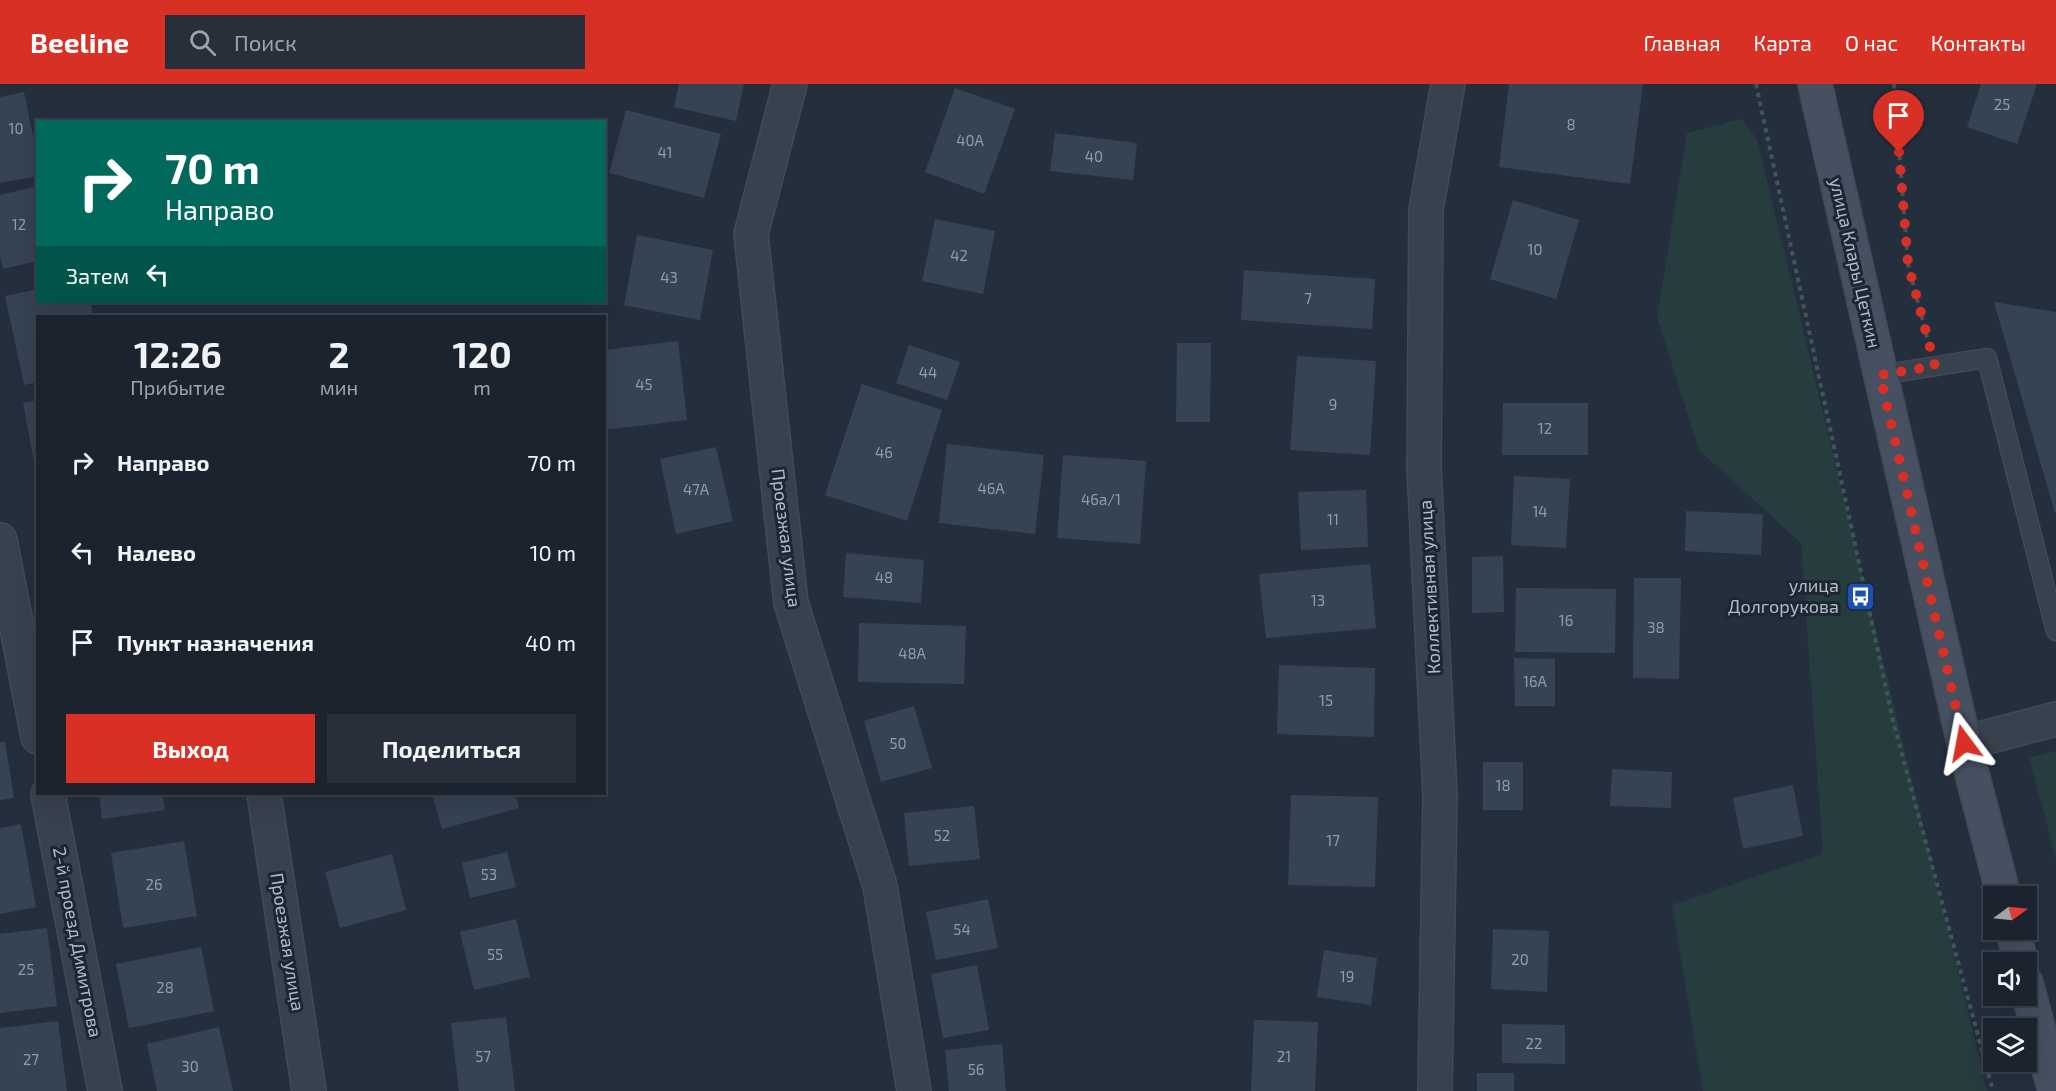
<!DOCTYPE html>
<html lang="ru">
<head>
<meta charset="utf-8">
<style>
	:root { --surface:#1b232e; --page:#282f3a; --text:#f1f3f6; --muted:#a0a4aa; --line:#39404a; --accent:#d93025 }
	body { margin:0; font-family:"Exo 2",sans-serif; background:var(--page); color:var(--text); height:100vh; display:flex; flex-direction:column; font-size:22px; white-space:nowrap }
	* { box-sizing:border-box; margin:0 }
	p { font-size:20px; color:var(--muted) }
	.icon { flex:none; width:33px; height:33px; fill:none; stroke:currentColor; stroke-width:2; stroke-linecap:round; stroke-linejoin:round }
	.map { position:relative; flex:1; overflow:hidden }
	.details { position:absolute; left:36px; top:231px; width:570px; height:480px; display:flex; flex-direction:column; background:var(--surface); border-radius:0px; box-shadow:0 6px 24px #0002,0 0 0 2px var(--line) }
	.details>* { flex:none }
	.guide { position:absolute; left:36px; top:36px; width:570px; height:183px; border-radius:0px; box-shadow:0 6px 24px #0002,0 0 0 2px var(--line); background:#00695c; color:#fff; overflow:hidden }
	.needle { width:39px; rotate:75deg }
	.buttons { position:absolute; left:1983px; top:802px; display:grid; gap:12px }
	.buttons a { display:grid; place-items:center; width:54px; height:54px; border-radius:0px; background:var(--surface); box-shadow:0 6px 24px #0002,0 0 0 2px var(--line); font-size:30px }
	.pin { position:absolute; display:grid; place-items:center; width:51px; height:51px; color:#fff; margin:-62px -26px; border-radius:50% 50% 50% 0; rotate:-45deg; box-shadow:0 0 6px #0007 }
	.pin .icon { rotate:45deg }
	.me { position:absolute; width:66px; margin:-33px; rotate:347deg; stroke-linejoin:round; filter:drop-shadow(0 0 4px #0008) }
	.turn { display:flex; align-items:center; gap:21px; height:126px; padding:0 30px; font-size:27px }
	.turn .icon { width:78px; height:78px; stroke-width:2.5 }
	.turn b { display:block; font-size:42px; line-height:51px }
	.then { display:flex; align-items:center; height:57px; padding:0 30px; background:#0003; gap:12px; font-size:22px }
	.eta { display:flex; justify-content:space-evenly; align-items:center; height:102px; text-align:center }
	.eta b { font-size:36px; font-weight:700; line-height:42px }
	.button { display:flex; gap:12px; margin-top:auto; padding:12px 30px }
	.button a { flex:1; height:69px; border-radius:0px; background:var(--accent); color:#fff; font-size:24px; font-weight:700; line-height:69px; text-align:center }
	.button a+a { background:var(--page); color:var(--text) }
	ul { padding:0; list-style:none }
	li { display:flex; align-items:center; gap:18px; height:90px; padding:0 30px }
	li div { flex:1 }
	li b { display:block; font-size:22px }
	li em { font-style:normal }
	header { display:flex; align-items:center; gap:36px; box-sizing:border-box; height:84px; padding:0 30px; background:var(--accent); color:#fff }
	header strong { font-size:28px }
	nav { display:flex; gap:33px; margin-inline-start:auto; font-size:21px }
	.search { width:420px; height:54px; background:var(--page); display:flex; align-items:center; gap:15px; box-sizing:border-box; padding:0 21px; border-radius:0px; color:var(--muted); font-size:22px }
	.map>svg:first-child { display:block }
	.green { fill:#263c3f }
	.building { fill:#364354 }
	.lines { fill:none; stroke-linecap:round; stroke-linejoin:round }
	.service-casing { stroke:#414a57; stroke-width:21 }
	.minor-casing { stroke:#414a57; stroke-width:36 }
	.secondary-casing { stroke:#414a57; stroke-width:36 }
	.path { stroke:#3f5557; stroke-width:4; stroke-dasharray:4.5 4.5; stroke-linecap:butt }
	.service { stroke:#38414e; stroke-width:18 }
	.minor { stroke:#38414e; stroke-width:33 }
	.secondary { stroke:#465061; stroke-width:33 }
	.route { stroke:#d93025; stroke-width:10; stroke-dasharray:0 18 }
	.labels { text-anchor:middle; stroke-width:6; stroke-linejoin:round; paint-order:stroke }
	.number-label { font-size:15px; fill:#929caa }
	.street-label { font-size:18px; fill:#b4bcc9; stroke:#1d2633 }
	.poi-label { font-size:18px; fill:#b4bcc9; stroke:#1d2633; text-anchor:end }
</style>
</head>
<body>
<header>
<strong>Beeline</strong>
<div class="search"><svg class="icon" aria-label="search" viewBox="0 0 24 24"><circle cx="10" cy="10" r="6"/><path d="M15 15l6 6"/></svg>Поиск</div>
<nav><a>Главная</a><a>Карта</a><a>О нас</a><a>Контакты</a></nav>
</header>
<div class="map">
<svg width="2056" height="1007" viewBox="0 0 2056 1007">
	<rect width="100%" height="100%" fill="#242f3e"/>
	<path class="green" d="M 1741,35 L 1757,55 L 1987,1007 L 1703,1007 L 1672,821 L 1823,770 L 1801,459 L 1699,366 L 1657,233 L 1687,49 Z
		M 2056,667 L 2056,774 L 2029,674 Z"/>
	<path class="building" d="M 679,0 L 744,0 L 736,37 L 674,23 Z
		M 1509,0 L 1643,0 L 1630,100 L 1499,83 Z
		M 1981,0 L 2037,0 L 2017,60 L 1967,43 Z
		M 955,4 L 1015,25 L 984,110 L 925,88 Z
		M 24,8 L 38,76 L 38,92 L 0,99 L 0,13 Z
		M 626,26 L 721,50 L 704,114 L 609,89 Z
		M 1055,49 L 1137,59 L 1133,96 L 1050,87 Z
		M 38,102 L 38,177 L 3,185 L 0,172 L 0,111 Z
		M 1513,116 L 1579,136 L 1556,215 L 1490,195 Z
		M 935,135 L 995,147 L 983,210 L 922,197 Z
		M 637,151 L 713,166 L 700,236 L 624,221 Z
		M 1244,186 L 1375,195 L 1372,245 L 1241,236 Z
		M 38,205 L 38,218 L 90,218 L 93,232 L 38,232 L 38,298 L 24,301 L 5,212 Z
		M 1994,218 L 2056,228 L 2056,429 L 2055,429 Z
		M 678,257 L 687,336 L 604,346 L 604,266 Z
		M 1177,259 L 1211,259 L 1210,338 L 1176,338 Z
		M 909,261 L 960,278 L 947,316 L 896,299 Z
		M 1297,272 L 1376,277 L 1370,371 L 1290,366 Z
		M 862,300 L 942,326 L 907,437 L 825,411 Z
		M 38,316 L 38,383 L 35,383 L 23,319 Z
		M 1503,319 L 1588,319 L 1588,371 L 1502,371 Z
		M 947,360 L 1044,371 L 1035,450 L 939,439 Z
		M 716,363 L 733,437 L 676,450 L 660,375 Z
		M 1063,371 L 1146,377 L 1140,460 L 1057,454 Z
		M 1514,392 L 1570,395 L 1566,464 L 1511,461 Z
		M 1366,406 L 1368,463 L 1301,466 L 1298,408 Z
		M 1686,427 L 1763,430 L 1761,471 L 1685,467 Z
		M 846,469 L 924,476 L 921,519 L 843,513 Z
		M 1503,472 L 1504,528 L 1472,529 L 1472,473 Z
		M 1370,480 L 1376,544 L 1266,554 L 1259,490 Z
		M 1634,494 L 1681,494 L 1679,595 L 1633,594 Z
		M 1516,504 L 1616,505 L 1615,569 L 1515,568 Z
		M 859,539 L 966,542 L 964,600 L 858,598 Z
		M 1514,574 L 1555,575 L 1555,622 L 1515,622 Z
		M 1279,581 L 1375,584 L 1374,653 L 1277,650 Z
		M 914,622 L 932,684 L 881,698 L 864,637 Z
		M 0,658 L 5,658 L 14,714 L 0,716 Z
		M 1483,678 L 1523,678 L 1523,726 L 1483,726 Z
		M 1612,685 L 1672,688 L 1671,724 L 1610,722 Z
		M 1793,701 L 1803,752 L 1743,765 L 1733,714 Z
		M 99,710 L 162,710 L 165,726 L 102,735 Z
		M 432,710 L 515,710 L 519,724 L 442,745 Z
		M 1291,711 L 1378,713 L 1375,803 L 1288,801 Z
		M 974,722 L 980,775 L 909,782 L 904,729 Z
		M 21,740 L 36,823 L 0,830 L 0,744 Z
		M 184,757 L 197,832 L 123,844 L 111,769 Z
		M 507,768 L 516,803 L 470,814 L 462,779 Z
		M 392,770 L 406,826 L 340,844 L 325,788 Z
		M 988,815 L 998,864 L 936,876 L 926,828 Z
		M 516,835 L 530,893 L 474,906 L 460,848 Z
		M 47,844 L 57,922 L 0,929 L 0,850 Z
		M 1493,845 L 1549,847 L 1547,908 L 1491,905 Z
		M 201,863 L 214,927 L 129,944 L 116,880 Z
		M 1324,866 L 1377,874 L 1371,921 L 1317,913 Z
		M 977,881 L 989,946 L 943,954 L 931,890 Z
		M 506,933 L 515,1007 L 459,1007 L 451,939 Z
		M 1254,936 L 1318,938 L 1315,1007 L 1251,1007 Z
		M 58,937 L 67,1007 L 0,1007 L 0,944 Z
		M 1502,940 L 1565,941 L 1565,980 L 1502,979 Z
		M 219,943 L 233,1007 L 157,1007 L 147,960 Z
		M 1002,960 L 1006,1007 L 949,1007 L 945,966 Z
		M 1477,989 L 1514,989 L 1514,1007 L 1477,1007 Z"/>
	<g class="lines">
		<defs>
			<path id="service" d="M 1880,291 L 1987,274 L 2056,547"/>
			<path id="minor" d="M 790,0 L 751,150 L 791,519 L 880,802 L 914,1007
				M 0,456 L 38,653
				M 1964,659 L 2056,635
				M 48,710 L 105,1007
				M 264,710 L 309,1007
				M 1435,1007 L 1440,712 L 1424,383 L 1426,126 L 1448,0"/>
			<path id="secondary" d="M 1815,0 L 1964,659 L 2004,813
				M 2013,846 L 2021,879
				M 2026,899 L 2055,1007"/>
		</defs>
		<use href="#service" class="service-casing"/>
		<use href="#minor" class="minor-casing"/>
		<use href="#secondary" class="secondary-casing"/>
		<path class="path" d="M 1756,0 L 1893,637 L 1993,1007
			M 1894,0 L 1908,180 L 1928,257"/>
		<use href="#service" class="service"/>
		<use href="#minor" class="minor"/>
		<use href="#secondary" class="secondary"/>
	</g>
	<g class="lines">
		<path class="route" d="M 1899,68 L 1908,180 L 1935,282 L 1880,291 L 1964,659"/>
	</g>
	<defs>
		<symbol id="bus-square" viewBox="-11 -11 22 22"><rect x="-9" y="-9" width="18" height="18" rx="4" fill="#1a4fb4" stroke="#1d2633"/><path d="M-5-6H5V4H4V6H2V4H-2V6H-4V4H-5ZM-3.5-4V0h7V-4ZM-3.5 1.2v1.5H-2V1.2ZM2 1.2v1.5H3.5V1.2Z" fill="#fff"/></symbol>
	</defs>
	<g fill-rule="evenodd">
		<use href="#bus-square" x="1844" y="496" width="33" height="33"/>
	</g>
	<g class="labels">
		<g class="number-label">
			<text x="2002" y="26">25</text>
			<text x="1571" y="46">8</text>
			<text x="16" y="50">10</text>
			<text x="970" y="62">40А</text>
			<text x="665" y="74">41</text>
			<text x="1094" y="78">40</text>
			<text x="19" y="146">12</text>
			<text x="1535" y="171">10</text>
			<text x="959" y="177">42</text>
			<text x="669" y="199">43</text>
			<text x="1308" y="220">7</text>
			<text x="928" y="294">44</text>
			<text x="644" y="306">45</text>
			<text x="1333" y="326">9</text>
			<text x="1545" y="350">12</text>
			<text x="884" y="374">46</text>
			<text x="991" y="410">46А</text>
			<text x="696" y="411">47А</text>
			<text x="1101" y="421">46а/1</text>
			<text x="1540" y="433">14</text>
			<text x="1333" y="441">11</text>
			<text x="884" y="499">48</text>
			<text x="1318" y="522">13</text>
			<text x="1566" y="542">16</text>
			<text x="1656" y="549">38</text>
			<text x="912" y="575">48А</text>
			<text x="1535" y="603">16А</text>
			<text x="1326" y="622">15</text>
			<text x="898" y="665">50</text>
			<text x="1503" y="707">18</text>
			<text x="942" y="757">52</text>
			<text x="1333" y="762">17</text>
			<text x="489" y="796">53</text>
			<text x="154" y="806">26</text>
			<text x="962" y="851">54</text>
			<text x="495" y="876">55</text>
			<text x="1520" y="881">20</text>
			<text x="26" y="891">25</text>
			<text x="1347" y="898">19</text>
			<text x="165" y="909">28</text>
			<text x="1534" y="965">22</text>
			<text x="483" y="978">57</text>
			<text x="1284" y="978">21</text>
			<text x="31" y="981">27</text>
			<text x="190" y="988">30</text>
			<text x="976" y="991">56</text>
		</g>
		<g class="street-label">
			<text transform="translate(1855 179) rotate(77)" y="6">улица Клары Цеткин</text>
			<text transform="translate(786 454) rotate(83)" y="6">Проезжая улица</text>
			<text transform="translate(1430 503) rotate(-93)" y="6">Коллективная улица</text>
			<text transform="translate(77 858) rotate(79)" y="6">2-й проезд Димитрова</text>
			<text transform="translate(287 858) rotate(81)" y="6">Проезжая улица</text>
		</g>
		<g class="poi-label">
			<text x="1839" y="508">улица<tspan x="1839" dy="21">Долгорукова</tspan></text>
		</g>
	</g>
</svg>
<div class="buttons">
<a><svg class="needle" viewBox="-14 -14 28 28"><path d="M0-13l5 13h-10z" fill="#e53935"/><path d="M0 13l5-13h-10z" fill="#a0a4aa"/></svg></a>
<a><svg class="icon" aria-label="sound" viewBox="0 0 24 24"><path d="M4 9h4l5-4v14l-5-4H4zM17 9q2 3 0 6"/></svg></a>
<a><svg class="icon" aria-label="layers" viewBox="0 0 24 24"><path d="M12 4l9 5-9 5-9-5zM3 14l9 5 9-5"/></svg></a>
</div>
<div class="pin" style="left:1899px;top:68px;background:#d93025"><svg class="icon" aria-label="arrive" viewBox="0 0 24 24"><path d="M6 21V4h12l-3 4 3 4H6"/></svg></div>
<svg class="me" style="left:1964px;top:659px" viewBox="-20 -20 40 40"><path d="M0-17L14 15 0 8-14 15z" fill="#d93025" stroke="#fff" stroke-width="4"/></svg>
<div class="guide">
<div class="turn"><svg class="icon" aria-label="right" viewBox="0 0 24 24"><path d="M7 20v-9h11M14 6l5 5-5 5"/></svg><div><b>70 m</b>Направо</div></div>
<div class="then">Затем<svg class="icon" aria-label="left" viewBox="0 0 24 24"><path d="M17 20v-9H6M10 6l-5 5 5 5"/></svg></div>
</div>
<section class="details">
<div class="eta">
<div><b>12:26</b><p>Прибытие</p></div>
<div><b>2</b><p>мин</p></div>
<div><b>120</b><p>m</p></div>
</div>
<ul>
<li><svg class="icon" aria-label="right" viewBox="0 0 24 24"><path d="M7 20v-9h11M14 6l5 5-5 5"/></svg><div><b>Направо</b></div><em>70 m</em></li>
<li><svg class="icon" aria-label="left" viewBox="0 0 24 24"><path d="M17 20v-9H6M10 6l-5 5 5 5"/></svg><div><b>Налево</b></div><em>10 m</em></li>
<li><svg class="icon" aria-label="arrive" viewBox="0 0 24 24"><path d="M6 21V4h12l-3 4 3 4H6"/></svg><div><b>Пункт назначения</b></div><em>40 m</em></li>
</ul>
<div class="button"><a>Выход</a><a>Поделиться</a></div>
</section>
</div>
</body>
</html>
